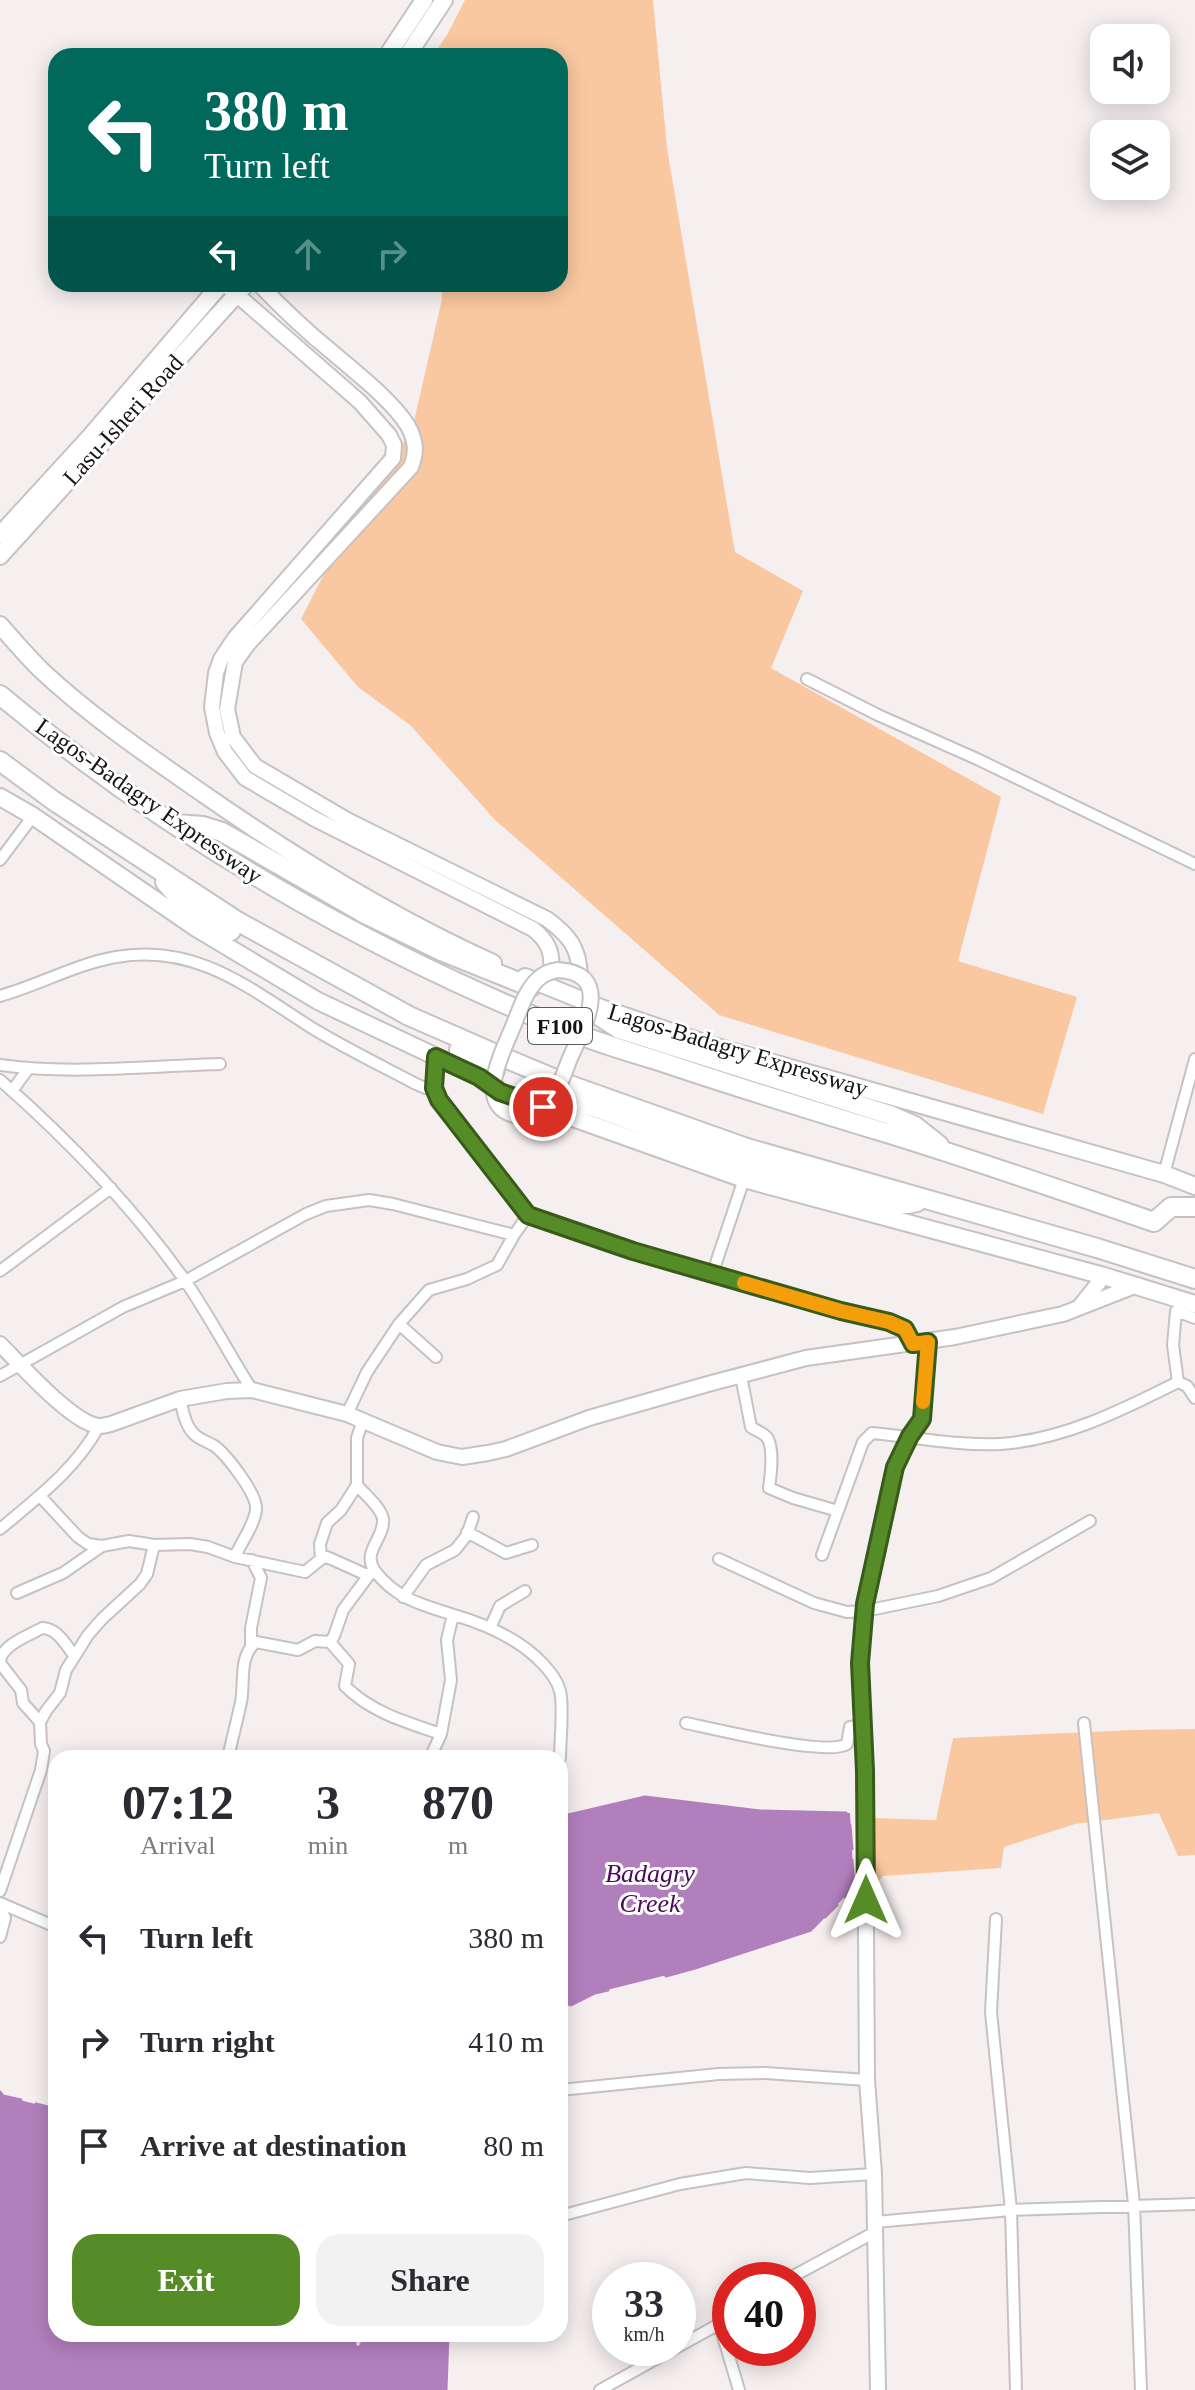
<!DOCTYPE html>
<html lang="en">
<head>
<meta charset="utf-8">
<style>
	:root { --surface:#fff; --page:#f2f2f3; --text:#2b2b33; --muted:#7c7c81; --accent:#568c27 }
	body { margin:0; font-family:"Times New Roman",serif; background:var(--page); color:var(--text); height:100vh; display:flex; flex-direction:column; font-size:30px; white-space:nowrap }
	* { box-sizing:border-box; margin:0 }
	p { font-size:26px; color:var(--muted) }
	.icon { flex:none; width:44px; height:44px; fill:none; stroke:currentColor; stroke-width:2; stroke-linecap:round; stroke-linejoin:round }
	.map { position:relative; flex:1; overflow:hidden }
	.side { position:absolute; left:48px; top:1750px; width:520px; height:592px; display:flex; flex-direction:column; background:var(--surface); border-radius:24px; box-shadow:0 4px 20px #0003 }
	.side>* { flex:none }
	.banner { position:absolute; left:48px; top:48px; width:520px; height:244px; border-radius:24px; box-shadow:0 4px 20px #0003; background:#00695c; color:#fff; overflow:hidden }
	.controls { position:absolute; left:1090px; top:24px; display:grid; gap:16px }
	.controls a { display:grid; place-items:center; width:80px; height:80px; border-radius:16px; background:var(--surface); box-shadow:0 4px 20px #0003; font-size:40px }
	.speed { position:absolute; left:592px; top:2262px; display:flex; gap:16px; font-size:40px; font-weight:700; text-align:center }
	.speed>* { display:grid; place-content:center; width:104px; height:104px; border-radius:50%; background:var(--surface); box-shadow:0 4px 20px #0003; line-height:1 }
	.speed small { font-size:20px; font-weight:400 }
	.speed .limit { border:12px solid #d22; background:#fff; color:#111 }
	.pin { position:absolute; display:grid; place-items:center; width:68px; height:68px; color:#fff; margin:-34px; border:4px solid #fff; border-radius:50%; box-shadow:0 2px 8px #0007 }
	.me { position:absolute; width:88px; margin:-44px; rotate:0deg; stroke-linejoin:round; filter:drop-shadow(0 0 6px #0008) }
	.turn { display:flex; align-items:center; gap:28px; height:168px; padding:0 24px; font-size:36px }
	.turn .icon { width:104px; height:104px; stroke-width:2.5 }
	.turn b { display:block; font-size:56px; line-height:68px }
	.lanes { display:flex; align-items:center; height:76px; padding:0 24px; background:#0003; justify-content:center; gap:40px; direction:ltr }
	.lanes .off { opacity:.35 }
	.eta { display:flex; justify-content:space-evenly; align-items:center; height:136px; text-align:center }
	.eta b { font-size:48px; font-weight:700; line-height:56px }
	.primary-button { display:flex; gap:16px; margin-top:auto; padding:16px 24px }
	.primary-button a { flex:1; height:92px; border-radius:24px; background:var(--accent); color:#fff; font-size:32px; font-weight:700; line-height:92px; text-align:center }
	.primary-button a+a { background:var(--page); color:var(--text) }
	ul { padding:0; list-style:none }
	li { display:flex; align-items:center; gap:24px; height:104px; padding:0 24px }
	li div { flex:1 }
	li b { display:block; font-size:30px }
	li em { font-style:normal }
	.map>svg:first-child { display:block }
	.green { fill:#fac8a0 }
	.water { fill:#b27fbd }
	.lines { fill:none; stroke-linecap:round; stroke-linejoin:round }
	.stream { stroke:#b27fbd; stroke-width:3 }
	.street-casing { stroke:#c8c1c2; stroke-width:14 }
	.secondary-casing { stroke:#c8c1c2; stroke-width:18 }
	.primary-casing { stroke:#c8c1c2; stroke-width:20 }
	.highway-casing { stroke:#c8c1c2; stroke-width:22 }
	.street { stroke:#fff; stroke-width:10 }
	.secondary { stroke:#fff; stroke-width:14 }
	.primary { stroke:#fff; stroke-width:16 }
	.highway { stroke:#fff; stroke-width:18 }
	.secondary-bridge-casing { stroke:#c8c1c2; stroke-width:18; stroke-linecap:butt }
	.secondary-bridge { stroke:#fff; stroke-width:14 }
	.route-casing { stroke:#385b19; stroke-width:20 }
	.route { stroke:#568c27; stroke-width:14 }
	.slow { stroke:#f59e0b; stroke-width:14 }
	.labels { text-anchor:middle; stroke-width:6; stroke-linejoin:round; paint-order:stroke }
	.shield { fill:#fefefe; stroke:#5b5a5a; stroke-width:2 }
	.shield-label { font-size:22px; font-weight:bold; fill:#151313 }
	.street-label { font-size:24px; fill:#151313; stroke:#fefefe }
	.water-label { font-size:26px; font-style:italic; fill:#4b0959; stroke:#fefefe }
</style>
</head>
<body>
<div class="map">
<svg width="1195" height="2390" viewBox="0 0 1195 2390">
	<rect width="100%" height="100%" fill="#f6eff0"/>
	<path class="green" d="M 465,0 L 653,0 L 667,148 L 735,552 L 803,591 L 771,668 L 1001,797 L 958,961 L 1077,997 L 1043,1114 L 719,1015 L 495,820 L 410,725 L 358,687 L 301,619 L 354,515 L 412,430 L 442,299 L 442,284 L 560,284 L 560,56 L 433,56 L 448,33 Z
		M 1195,1729 L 1195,1855 L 1178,1856 L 1159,1813 L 1075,1824 L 1004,1847 L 1001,1868 L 883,1876 L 876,1883 L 874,1818 L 936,1820 L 953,1738 L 1134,1730 Z"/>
	<path class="water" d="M 645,1797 L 760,1811 L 850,1813 L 854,1887 L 814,1929 L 695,1968 L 595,1993 L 560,2010 L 560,1814 L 564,1816 Z
		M 0,2092 L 3,2096 L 56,2109 L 56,2334 L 345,2334 L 358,2346 L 378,2334 L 448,2334 L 446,2390 L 0,2390 Z"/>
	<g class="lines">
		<path class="stream" d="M 560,1814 L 564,1816 L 645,1797 L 760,1811 L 846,1813
			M 850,1825 L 852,1849
			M 845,1897 L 854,1887 L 852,1860
			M 825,1917 L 837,1905
			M 666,1976 L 695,1968 L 811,1930
			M 571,2005 L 595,1993 L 608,1990
			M 0,2092 L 3,2096 L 21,2100
			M 36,2104 L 56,2109
			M 345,2334 L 355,2343
			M 361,2344 L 378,2334
			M 446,2390 L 448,2334"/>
		<defs>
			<path id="street" d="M 807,679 L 878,715 L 977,759 L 1195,864
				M 0,860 L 33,816
				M 0,996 C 39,985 76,964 116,957 C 196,943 249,988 312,1028 C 345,1048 380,1065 414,1083 L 425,1088 L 434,1088
				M 436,1057 L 434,1088 L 439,1100 L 528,1215 L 633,1251 L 841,1311 L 889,1322 L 905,1329 L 913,1344
				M 0,1065 C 70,1075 149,1066 220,1064
				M 0,1080 C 67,1139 132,1206 184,1279 C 209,1315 229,1354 252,1390
				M 12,1091 L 28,1069
				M 1164,1174 L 1195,1059
				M 0,1271 L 111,1188
				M 712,1275 L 744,1179
				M 1195,1318 L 1176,1311 L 1173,1345 L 1178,1382 L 1187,1386 L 1195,1398
				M 399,1324 L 436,1357
				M 0,1376 L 123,1307 L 185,1281 L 306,1214 L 326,1206 L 369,1200 L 393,1204 L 514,1235 L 528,1215
				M 741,1376 L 751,1427 C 756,1431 765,1433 768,1439 C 774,1451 771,1474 769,1488 L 793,1498 L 838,1511
				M 180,1399 C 183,1411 185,1425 194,1434 C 200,1440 209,1442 216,1447 C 228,1457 258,1495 256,1510 C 254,1526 241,1542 235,1557
				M 347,1414 L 367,1372 L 399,1324 L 429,1290 L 467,1279 L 497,1265 L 514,1235
				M 363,1420 L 357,1438 L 357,1485 C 364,1494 381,1507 383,1519 C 385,1538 361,1552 375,1571 C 396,1599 423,1605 454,1615 C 485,1624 521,1640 544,1665 C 551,1673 557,1680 560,1691 C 564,1706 560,1741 560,1758
				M 40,1496 L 78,1537 L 88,1544 L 102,1546 L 129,1541 L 154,1545 L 190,1544 L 208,1547 L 235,1557 L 305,1572 L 321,1559 L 327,1557 L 367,1575
				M 0,1529 C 37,1498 76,1469 99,1426
				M 467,1532 L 506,1553 L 532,1545
				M 822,1555 L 863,1442 L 872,1433 C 914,1437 957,1446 1000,1444 C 1063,1440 1122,1410 1178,1382
				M 321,1559 L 320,1544 L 327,1523 L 341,1510 L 357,1485
				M 719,1559 L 814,1603 L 847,1612 L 865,1611 L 938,1596 L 991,1578 L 1090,1521
				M 17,1593 L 63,1573 L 102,1546
				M 403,1597 L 426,1565 L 455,1550 L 467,1535 L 473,1517
				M 490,1628 L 500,1606 L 525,1591
				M 330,1642 L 349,1664 L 345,1686 C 372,1713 406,1722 441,1734
				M 251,1646 L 251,1628 L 261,1578 L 252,1560
				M 0,1660 C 4,1644 28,1636 42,1628 C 57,1628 65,1644 74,1655
				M 0,1663 L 21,1690 L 23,1703 L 40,1722
				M 686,1723 C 714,1729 828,1757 847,1744 L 850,1727 L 863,1725
				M 1084,1723 L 1134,2204 L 1141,2390
				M 228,1758 C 232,1739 237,1721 241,1702 C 245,1682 238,1657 256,1642 L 298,1650 L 315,1641 L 330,1642 L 334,1636 L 343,1610 L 372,1571
				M 430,1758 L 441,1734 L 451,1680 L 447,1640 L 453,1615
				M 0,1891 L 41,1770 L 44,1751 L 41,1744 L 40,1722 L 46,1711 L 60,1693 L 66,1670 L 88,1635 L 102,1619 L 140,1584 L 147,1574 L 154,1545
				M 0,1903 L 56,1927
				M 0,1907 L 5,1918 L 0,1937
				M 996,1919 L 991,2012 L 1011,2210 L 1016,2390
				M 560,2090 L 719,2074 L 765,2073 L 867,2080
				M 560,2216 L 680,2184 L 746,2173 L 810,2178 L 874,2174
				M 875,2222 L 1011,2210 L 1195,2204
				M 786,2280 L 875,2232
				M 720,2326 L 739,2390
				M 600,2390 L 730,2318"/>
			<path id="secondary" d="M 259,284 C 282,308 306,331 332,352 C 355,372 392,400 408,426 C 416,441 417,452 411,467 L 248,644 L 235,662 L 227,709 L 233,737 L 255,766 L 347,820 L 547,919 C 570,936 579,948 580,976
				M 228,287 L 360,402 L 389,435 L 394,445 L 393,458 L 235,638 L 221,659 L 216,673 L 212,707 L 217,733 L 225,752 L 245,778 L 315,819 L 533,929 C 548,941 553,952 551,971
				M 1080,1306 L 1104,1276
				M 0,1344 C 20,1364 71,1422 98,1426 C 101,1426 107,1425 111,1424 L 180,1399 L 227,1391 L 252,1390 L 347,1414 L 437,1452 L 462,1457 L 488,1453 L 506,1449 L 589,1418 L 708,1384 L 806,1358 L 955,1337 L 1063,1314 L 1137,1285
				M 878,2390 L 874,2174 L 867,2080 L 865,1780 L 860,1663 L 865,1604 L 895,1467 L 910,1436 L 922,1419 L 928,1342"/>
			<path id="primary" d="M 387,56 L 424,0
				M 407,56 L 444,0
				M 0,535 L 89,438 L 221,284
				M 0,556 L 246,284
				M 0,625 C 13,640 27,656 41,670 C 91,717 149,756 205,795 C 297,859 391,917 493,963
				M 0,797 L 33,816 L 196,928 L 318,1001 L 479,1077 L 500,1092 L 744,1179 L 1104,1276 L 1195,1304
				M 525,977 L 601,1008 L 710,1045 L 1164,1174 L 1195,1186"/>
			<path id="highway" d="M 0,695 C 170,837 373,954 580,1035 C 608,1046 637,1054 665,1063 C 736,1087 808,1109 880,1131 C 972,1159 1063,1191 1154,1222 L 1171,1207 L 1195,1207
				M 0,761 L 54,801 L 237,921 L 409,1016 L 505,1058 L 567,1084 L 747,1148 L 1097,1248 L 1195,1279
				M 176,824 L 203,826 L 222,832 L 365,914 L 441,951 L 531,987
				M 165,882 L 181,900 L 231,931
				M 590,1010 L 619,1029 L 890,1115 L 915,1126 L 939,1145
				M 459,1050 L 495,1070
				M 553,1096 C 613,1109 669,1138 727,1157 C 760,1168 794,1177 828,1186 C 854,1194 890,1210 917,1202"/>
		</defs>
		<use href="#street" class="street-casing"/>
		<use href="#secondary" class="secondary-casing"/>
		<use href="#primary" class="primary-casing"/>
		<use href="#highway" class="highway-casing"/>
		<use href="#street" class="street"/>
		<use href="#secondary" class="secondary"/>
		<use href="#primary" class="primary"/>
		<use href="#highway" class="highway"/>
		<defs>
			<path id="secondary-bridge" d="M 558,970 C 614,973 584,1027 571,1056 C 564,1072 559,1092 547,1105 C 541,1113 530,1117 520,1116 C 472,1110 502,1053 512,1029 C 519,1013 524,993 537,980 C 543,974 550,971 558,970 Z"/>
		</defs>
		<use href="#secondary-bridge" class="secondary-bridge-casing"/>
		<use href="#secondary-bridge" class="secondary-bridge"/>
	</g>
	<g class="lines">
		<defs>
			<path id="route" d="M 543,1107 L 500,1092 L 479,1077 L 436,1057 L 434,1088 L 439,1100 L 528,1215 L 633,1251 L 841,1311 L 889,1322 L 905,1329 L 913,1344 L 928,1342 L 922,1419 L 910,1436 L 895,1467 L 865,1604 L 860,1663 L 865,1771 L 866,1900"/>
		</defs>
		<use href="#route" class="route-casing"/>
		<use href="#route" class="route"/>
		<path class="slow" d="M 744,1283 L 841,1311 L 889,1322 L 905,1329 L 913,1344 L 928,1342 L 923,1402"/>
	</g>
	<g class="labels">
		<rect class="shield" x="528" y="1008" width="64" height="36" rx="6"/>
		<g class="shield-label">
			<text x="560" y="1034">F100</text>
		</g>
		<g class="street-label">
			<text transform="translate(123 420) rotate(-48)" y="8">Lasu-Isheri Road</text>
			<text transform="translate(149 801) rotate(35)" y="8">Lagos-Badagry Expressway</text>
			<text transform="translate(738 1050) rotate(17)" y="8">Lagos-Badagry Expressway</text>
		</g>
		<g class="water-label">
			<text x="650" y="1882">Badagry<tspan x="650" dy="30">Creek</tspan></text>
		</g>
	</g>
</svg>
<div class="controls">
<a><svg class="icon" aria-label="sound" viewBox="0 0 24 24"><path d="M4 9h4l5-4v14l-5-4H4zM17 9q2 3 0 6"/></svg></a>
<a><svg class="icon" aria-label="layers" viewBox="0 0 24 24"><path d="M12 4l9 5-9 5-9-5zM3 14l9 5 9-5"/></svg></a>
</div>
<div class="speed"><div>33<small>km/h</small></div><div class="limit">40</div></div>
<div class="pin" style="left:543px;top:1107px;background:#d93025"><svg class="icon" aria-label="arrive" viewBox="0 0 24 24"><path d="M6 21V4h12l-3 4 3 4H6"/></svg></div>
<svg class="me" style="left:866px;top:1900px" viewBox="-20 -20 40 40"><path d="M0-17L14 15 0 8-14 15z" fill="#568c27" stroke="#fff" stroke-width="4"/></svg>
<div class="banner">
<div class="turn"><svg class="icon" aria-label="left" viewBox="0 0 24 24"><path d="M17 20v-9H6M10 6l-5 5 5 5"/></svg><div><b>380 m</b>Turn left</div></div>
<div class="lanes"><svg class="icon" aria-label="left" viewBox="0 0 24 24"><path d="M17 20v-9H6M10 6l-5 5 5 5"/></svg><svg class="icon off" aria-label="ahead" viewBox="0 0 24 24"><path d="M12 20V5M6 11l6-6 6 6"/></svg><svg class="icon off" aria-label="right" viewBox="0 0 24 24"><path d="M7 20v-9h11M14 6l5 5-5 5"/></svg></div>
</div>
<section class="side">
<div class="eta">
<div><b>07:12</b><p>Arrival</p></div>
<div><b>3</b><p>min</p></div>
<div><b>870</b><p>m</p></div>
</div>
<ul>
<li><svg class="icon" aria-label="left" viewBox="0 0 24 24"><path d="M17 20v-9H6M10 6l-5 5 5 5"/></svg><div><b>Turn left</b></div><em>380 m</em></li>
<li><svg class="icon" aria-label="right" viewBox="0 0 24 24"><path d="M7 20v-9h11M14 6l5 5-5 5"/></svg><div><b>Turn right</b></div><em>410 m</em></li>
<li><svg class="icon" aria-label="arrive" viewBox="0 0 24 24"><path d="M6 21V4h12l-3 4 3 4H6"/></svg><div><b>Arrive at destination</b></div><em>80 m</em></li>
</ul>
<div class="primary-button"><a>Exit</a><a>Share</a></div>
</section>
</div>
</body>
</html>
